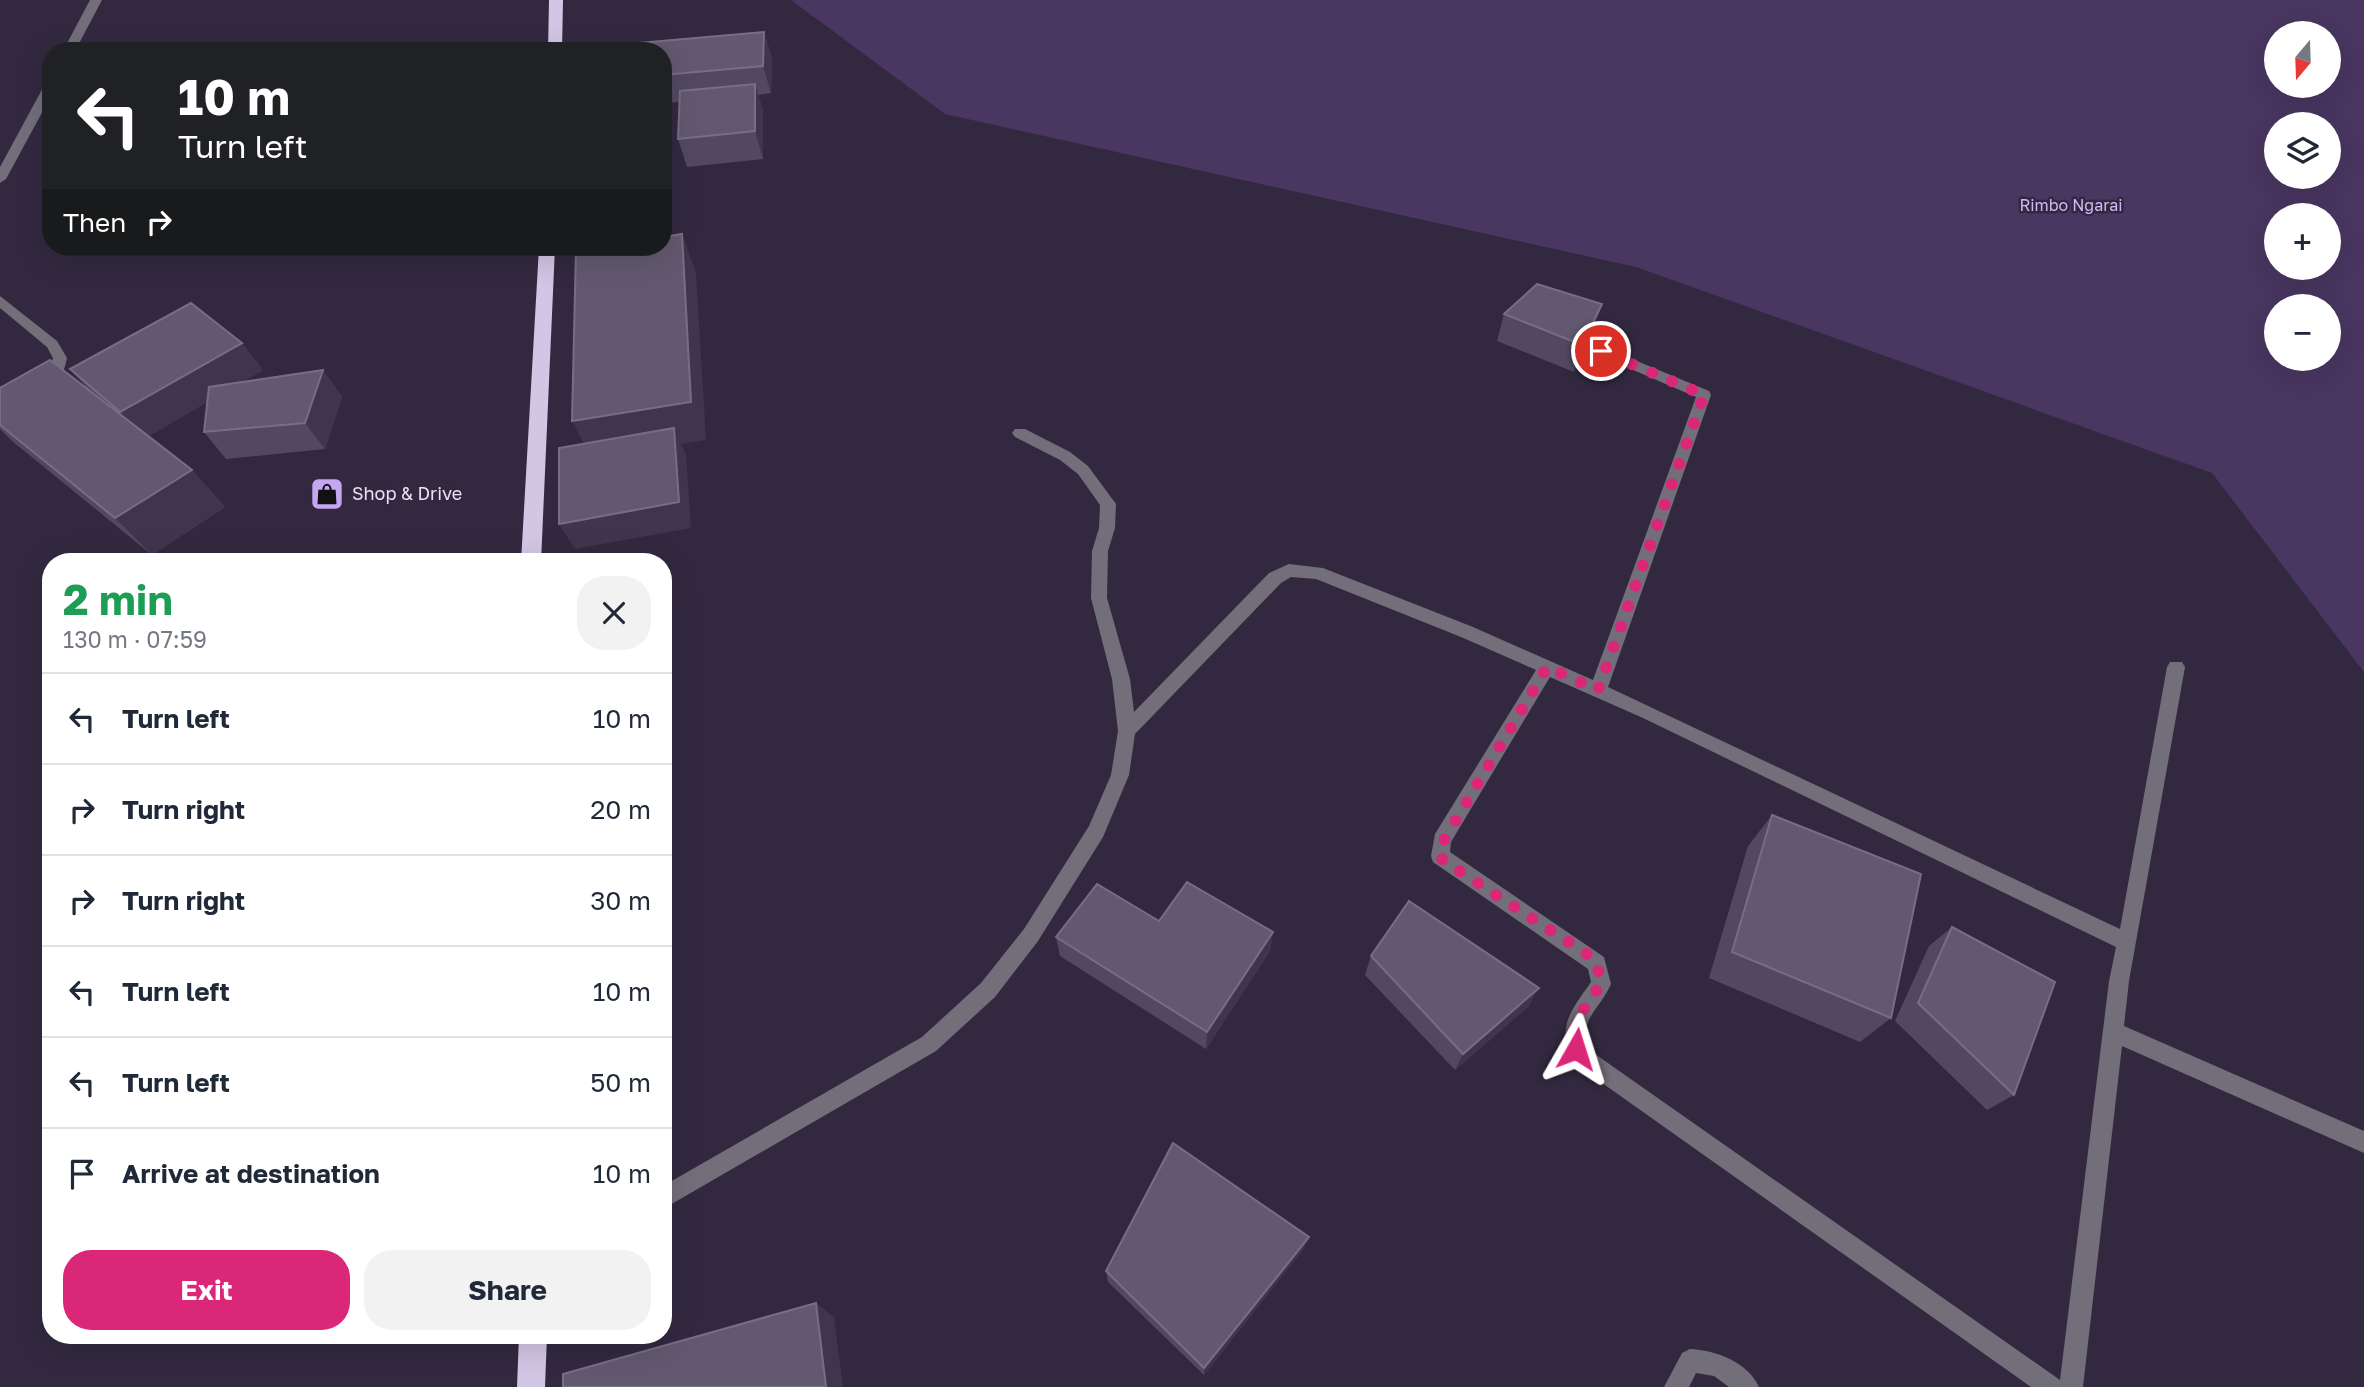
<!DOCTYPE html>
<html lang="en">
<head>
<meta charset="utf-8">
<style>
	:root { --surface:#fff; --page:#f2f2f3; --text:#1f2937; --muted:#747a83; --line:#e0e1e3; --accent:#db2777 }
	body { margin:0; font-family:"Golos Text",sans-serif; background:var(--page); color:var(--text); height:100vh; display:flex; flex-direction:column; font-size:26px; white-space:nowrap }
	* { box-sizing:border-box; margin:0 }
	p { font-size:23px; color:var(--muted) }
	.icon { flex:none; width:38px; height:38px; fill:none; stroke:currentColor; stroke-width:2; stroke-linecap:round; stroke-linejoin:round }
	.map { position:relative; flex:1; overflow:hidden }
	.sheet { position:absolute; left:42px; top:553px; width:630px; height:791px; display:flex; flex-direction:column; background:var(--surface); border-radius:28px; box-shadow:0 7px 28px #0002 }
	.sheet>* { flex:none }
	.banner { position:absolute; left:42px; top:42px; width:630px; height:214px; border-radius:28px; box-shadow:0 7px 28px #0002; background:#202124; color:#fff; overflow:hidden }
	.needle { width:46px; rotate:199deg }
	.tools { position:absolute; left:2264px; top:21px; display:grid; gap:14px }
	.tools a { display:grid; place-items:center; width:77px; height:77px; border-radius:50%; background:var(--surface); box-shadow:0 7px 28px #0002; font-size:35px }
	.pin { position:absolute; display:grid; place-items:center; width:60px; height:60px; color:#fff; margin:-30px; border:4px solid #fff; border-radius:50%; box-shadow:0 2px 7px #0007 }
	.me { position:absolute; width:77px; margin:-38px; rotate:6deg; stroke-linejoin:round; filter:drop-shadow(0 0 5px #0008) }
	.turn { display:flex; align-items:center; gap:24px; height:147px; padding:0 21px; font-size:32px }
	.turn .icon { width:91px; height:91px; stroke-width:2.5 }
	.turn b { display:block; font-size:49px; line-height:60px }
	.then { display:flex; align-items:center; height:66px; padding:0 21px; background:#0003; gap:14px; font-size:26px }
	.round { display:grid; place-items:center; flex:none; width:74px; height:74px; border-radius:28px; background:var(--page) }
	.head { display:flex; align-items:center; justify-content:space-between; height:119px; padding:0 21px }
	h1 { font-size:42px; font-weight:700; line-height:52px; color:#1e9e55 }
	.action { display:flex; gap:14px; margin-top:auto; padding:14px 21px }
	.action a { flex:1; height:80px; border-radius:28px; background:var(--accent); color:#fff; font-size:28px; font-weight:700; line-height:80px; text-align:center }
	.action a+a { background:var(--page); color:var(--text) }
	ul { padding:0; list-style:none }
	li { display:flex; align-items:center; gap:21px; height:91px; padding:0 21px; border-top:2px solid var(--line) }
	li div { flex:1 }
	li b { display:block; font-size:26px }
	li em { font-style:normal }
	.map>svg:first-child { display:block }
	.green { fill:#493661; fill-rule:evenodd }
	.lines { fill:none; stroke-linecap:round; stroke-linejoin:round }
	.minor { fill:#726e7a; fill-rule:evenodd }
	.highway { fill:#d1c6e4; fill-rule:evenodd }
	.wall { fill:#524961 }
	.shaded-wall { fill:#3f354d }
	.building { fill:#625970; stroke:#776e84; stroke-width:2 }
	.route { stroke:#db2777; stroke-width:12; stroke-dasharray:0 21.6 }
	.labels { text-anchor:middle; stroke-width:5; stroke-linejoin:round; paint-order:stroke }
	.far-park-label { font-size:16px; fill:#d0b8f6; stroke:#322940 }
	.poi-label { font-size:18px; fill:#e8e2f1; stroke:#322940; text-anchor:start }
</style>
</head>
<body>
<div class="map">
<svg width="2364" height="1387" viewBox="0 0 2364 1387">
	<rect width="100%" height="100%" fill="#322940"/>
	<path class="green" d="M 791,0 L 2364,0 L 2364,672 L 2212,473 L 1636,267 L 945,114 ZM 2277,33 L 2329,33 L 2329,86 L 2277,86 ZM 2277,124 L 2329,124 L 2329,177 L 2277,177 ZM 2277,215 L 2329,215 L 2329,268 L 2277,268 ZM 2277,306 L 2329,306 L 2329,359 L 2277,359 Z"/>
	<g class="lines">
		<path class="minor" d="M 90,0 L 102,0 L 75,51 L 63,51 Z
			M 51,80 L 51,96 L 6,179 L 0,183 L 0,167 L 45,84 Z
			M 0,296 L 57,341 L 67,358 C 64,372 60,383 45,388 L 38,383 L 49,372 L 53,358 L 47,347 L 0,308 Z
			M 1601,346 L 1709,391 L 1711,395 L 1608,687 L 2120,929 L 2167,667 L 2170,662 L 2182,662 L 2185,667 L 2129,981 L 2124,1026 L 2364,1131 L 2364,1153 L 2122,1046 L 2083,1387 L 2031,1387 L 1581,1068 C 1553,1031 1568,1015 1591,982 L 1588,969 L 1433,862 L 1431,856 L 1435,834 L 1536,670 L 1461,637 L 1316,579 L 1291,577 L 1281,583 L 1135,734 L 1129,775 L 1103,837 L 1038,941 L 995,997 L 936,1051 L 663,1209 L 663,1186 L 922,1037 L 981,983 L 1024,929 L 1089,826 L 1111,775 L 1118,731 L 1112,679 L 1091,598 L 1092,551 L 1099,528 L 1100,505 L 1078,474 L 1060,460 L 1015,437 L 1012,433 L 1015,429 L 1025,429 L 1070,452 L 1088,466 L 1116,504 L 1115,528 L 1108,551 L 1107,598 L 1130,679 L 1134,712 L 1269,573 L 1289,564 L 1323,568 L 1473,627 L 1593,680 L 1696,397 L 1596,354 L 1594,351 ZM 1550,677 L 1643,718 L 2116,947 L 2109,981 L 2060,1380 L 1595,1054 C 1572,1023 1599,1012 1611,984 L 1604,957 L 1450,852 L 1451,842 Z
			M 1690,1349 C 1715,1350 1748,1362 1759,1387 L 1729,1387 L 1714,1376 L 1696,1373 L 1689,1387 L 1664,1387 L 1682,1353 Z"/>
		<path class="highway" d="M 549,0 L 563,0 L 562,51 L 548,51 Z
			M 539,247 L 555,247 L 541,562 L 521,562 Z
			M 519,1335 L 547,1335 L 545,1387 L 517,1387 Z"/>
	</g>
	<path class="wall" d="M 764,32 L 772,59 L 771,93 L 758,95 L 763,111 L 763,159 L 687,167 L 678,139 L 680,102 L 664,103 L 669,117 L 663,183 L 663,51 Z
		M 1602,304 L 1593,331 L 1574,372 L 1497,341 L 1504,314 Z
		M 242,343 L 263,370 L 242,382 L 323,370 L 342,397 L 325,449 L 226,459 L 204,432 L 207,402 L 149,436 L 192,470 L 225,507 L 152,555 L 12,441 L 0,429 L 0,388 L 90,391 L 70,369 Z
		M 1772,815 L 1891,1018 L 1860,1042 L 1709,978 L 1748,846 Z
		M 1159,921 L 1273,932 L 1270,951 L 1206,1049 L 1060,956 L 1056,937 Z
		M 1952,927 L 2014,1095 L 1987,1110 L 1895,1021 L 1929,946 Z
		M 1371,956 L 1529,1006 L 1455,1070 L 1365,975 Z
		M 1309,1237 L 1304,1248 L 1204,1375 L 1108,1282 L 1106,1271 Z"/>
	<path class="shaded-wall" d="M 764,32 L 772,59 L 771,93 L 763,66 Z
		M 755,84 L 763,111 L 763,159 L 755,131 Z
		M 663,101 L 669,117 L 663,183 Z
		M 682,234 L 696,273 L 706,440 L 681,444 L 686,454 L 691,528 L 575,549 L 559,524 L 592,459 L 572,421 Z
		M 1602,304 L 1593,331 L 1574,372 L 1582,345 Z
		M 242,343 L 263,370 L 144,439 L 120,412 Z
		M 323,370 L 342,397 L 325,449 L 305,423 Z
		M 192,470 L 225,507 L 152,555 L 115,518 Z
		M 1273,932 L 1270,951 L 1206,1049 L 1207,1032 Z
		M 1539,988 L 1529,1006 L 1455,1070 L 1463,1054 Z
		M 1309,1237 L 1304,1248 L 1204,1375 L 1204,1368 Z
		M 816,1303 L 834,1317 L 843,1387 L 826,1387 Z"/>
	<path class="building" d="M 764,32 L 763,66 L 663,75 L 663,51 L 627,51 L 628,44 Z
		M 755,84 L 755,131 L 678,139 L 680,91 Z
		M 682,234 L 691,402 L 572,421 L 576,249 L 594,247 L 663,247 L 663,237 Z
		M 1537,284 L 1602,304 L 1582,345 L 1504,314 Z
		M 191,303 L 242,343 L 120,412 L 70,369 Z
		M 50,360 L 192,470 L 115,518 L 0,425 L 0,388 Z
		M 323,370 L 305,423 L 204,432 L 209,387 Z
		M 674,428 L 679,502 L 559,524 L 559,448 Z
		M 1772,815 L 1921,874 L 1891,1018 L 1732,952 Z
		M 1187,882 L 1273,932 L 1207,1032 L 1056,937 L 1097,884 L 1159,921 Z
		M 1409,901 L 1539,988 L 1463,1054 L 1371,956 Z
		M 1952,927 L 2055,982 L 2014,1095 L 1918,1003 Z
		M 1173,1143 L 1309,1237 L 1204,1368 L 1106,1271 Z
		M 816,1303 L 826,1387 L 563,1387 L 563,1374 Z"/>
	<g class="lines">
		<path class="route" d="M 1576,1049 L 1575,1022 L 1601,984 L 1597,964 L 1587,954 L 1444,861 L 1440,856 L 1440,847 L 1547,667 L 1598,690 L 1704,395 L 1601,351"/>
	</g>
	<defs>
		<symbol id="shop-square" viewBox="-11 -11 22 22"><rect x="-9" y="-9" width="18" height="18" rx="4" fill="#c5a7f1" stroke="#322940"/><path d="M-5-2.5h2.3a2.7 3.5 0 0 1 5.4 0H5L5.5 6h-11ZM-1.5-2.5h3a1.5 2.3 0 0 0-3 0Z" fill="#111"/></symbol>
	</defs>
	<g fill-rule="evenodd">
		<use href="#shop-square" x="308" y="475" width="38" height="38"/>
	</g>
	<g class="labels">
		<g class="far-park-label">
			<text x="2071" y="211">Rimbo Ngarai</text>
		</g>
		<g class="poi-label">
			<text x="352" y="500">Shop &amp; Drive</text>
		</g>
	</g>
</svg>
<div class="tools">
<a><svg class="needle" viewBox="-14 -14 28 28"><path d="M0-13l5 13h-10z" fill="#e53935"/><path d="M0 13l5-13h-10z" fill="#747a83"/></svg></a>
<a><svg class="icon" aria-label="layers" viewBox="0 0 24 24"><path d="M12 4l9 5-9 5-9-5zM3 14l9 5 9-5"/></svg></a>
<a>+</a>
<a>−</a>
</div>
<div class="pin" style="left:1601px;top:351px;background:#d93025"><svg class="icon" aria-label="arrive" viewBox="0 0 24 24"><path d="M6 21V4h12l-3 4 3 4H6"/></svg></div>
<svg class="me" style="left:1576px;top:1049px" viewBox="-20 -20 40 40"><path d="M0-17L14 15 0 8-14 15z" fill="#db2777" stroke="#fff" stroke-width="4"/></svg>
<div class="banner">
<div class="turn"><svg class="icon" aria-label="left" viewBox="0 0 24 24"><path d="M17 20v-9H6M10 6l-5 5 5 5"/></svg><div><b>10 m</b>Turn left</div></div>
<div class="then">Then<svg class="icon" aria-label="right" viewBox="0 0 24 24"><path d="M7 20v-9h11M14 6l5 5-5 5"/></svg></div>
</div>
<section class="sheet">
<div class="head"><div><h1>2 min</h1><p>130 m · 07:59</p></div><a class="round"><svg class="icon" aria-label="close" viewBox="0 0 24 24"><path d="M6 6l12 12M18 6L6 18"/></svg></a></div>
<ul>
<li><svg class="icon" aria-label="left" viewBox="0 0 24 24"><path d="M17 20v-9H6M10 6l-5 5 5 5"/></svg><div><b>Turn left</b></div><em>10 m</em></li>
<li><svg class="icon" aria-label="right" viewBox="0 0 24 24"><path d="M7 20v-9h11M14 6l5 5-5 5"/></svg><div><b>Turn right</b></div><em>20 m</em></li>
<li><svg class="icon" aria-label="right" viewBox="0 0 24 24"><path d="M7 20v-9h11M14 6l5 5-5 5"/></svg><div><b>Turn right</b></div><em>30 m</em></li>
<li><svg class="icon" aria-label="left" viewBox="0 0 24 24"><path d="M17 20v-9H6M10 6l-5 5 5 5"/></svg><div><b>Turn left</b></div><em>10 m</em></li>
<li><svg class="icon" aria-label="left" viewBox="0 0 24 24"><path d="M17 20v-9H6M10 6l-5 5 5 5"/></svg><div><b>Turn left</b></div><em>50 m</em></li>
<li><svg class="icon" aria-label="arrive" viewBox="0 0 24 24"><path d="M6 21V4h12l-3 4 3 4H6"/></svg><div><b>Arrive at destination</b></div><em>10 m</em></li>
</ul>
<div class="action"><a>Exit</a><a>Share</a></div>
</section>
</div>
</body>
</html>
